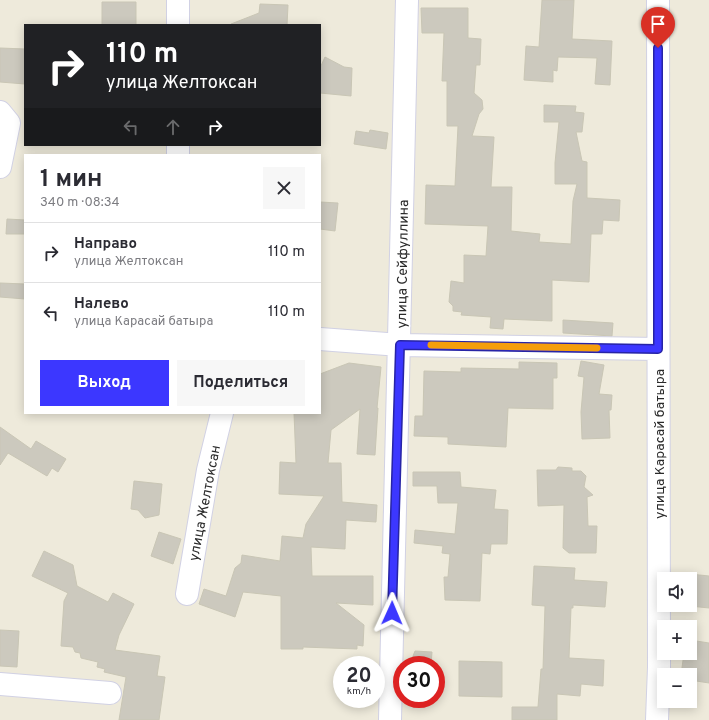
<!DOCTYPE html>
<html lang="ru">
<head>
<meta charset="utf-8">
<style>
	:root { --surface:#fff; --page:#f7f7f7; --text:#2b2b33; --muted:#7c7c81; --line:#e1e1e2; --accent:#3c37ff }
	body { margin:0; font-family:Overpass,sans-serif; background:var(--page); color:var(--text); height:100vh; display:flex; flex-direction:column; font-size:15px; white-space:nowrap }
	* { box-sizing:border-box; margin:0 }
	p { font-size:13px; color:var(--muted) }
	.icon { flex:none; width:22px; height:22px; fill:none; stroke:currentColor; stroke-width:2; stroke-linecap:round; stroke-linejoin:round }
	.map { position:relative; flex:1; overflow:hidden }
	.side { position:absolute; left:24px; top:154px; width:297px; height:260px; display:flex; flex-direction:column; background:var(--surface); border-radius:0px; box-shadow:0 2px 10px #0003 }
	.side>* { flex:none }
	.guide { position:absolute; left:24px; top:24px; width:297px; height:122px; border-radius:0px; box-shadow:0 2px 10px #0003; background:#202124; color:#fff; overflow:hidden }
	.tools { position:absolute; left:657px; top:572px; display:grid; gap:8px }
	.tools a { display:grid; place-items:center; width:40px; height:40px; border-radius:0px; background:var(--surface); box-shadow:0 2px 10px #0003; font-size:20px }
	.speed { position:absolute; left:333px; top:656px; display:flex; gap:8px; font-size:20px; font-weight:700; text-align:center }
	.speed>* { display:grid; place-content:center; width:52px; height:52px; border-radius:50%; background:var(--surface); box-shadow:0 2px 10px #0003; line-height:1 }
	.speed small { font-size:10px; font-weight:400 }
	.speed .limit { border:6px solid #d22; background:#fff; color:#111 }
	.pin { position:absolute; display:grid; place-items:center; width:34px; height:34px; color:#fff; margin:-41px -17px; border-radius:50% 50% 50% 0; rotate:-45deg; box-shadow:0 0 4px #0007 }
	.pin .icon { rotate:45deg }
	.me { position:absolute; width:44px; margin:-22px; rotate:1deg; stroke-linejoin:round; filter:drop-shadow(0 0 3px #0008) }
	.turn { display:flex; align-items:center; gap:14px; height:84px; padding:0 16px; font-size:18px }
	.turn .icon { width:52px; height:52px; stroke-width:2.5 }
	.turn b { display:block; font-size:28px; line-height:34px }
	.lanes { display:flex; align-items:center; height:38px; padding:0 16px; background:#0003; justify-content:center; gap:20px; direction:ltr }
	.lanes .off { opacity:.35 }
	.round { display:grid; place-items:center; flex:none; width:42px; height:42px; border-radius:0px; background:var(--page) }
	.head { display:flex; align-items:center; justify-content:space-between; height:68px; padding:0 16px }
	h1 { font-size:24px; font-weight:700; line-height:30px }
	.cta { display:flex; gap:8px; margin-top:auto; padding:8px 16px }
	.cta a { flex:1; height:46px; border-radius:0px; background:var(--accent); color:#fff; font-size:16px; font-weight:700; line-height:46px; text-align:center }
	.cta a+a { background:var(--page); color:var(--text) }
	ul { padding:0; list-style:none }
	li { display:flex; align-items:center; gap:12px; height:60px; padding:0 16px; border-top:1px solid var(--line) }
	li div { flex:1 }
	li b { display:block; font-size:15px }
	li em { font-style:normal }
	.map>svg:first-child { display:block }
	.building { fill:#ccc9be; stroke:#c9c6b5 }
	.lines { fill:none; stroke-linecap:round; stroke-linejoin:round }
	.minor-casing { stroke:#d1d1e4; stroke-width:24 }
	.minor { stroke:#fff; stroke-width:22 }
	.route-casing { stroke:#2724a6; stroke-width:10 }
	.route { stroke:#3c37ff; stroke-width:7 }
	.slow { stroke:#f59e0b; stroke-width:7 }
	.labels { text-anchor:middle; stroke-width:3; stroke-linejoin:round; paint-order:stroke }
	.street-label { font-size:14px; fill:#2b2b2b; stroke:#fff }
</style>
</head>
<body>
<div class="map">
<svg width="709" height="720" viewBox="0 0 709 720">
	<rect width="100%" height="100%" fill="#eeeadb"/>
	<path class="building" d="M 542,0 L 574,0 L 572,39 L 612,41 L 610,85 L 595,84 L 597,58 L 558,57 L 557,71 L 553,70 L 553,82 L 524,80 L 526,46 L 539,47 Z
		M 102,2 L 136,2 L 136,25 L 102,25 Z
		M 260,4 L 288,5 L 287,25 L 231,25 L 231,24 L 259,13 Z
		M 421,8 L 468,8 L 468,38 L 481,39 L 480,65 L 476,65 L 474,93 L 482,100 L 483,109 L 479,114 L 472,136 L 494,137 L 491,187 L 512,187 L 511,231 L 540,234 L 539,242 L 571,244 L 573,201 L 577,184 L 555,184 L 555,163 L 559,122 L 544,122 L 544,105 L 576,106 L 575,112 L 584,113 L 582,132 L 576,132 L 582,161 L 587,162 L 587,198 L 620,200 L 619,221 L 603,220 L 602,234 L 591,234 L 589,282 L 552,280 L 552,321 L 504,319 L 503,329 L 490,328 L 491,317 L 461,315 L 462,312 L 453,311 L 453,306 L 449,302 L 451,281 L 464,283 L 464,255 L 486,256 L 488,226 L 425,224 L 426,185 L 455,186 L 458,126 L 447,126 L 447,81 L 442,81 L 444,33 L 422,33 Z
		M 0,48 L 25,49 L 25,84 L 0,82 Z
		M 325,57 L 344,67 L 352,68 L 351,96 L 320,93 L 320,68 Z
		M 370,130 L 388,133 L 386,149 L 354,144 L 356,131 L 369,133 Z
		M 320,202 L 338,203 L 335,231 L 320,229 Z
		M 7,219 L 25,220 L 25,234 L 6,234 Z
		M 0,283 L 25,284 L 25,299 L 0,297 Z
		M 563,320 L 613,323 L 612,336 L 563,333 Z
		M 581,361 L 604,365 L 599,394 L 612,395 L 611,410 L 609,410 L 610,438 L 582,439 L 581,412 L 584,377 L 578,376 Z
		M 519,362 L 557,363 L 557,378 L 553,378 L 553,409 L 508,408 L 506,447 L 448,444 L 448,437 L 414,436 L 415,416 L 423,416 L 424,371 L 461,372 L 461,368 L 519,369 Z
		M 349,363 L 381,367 L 377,408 L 378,408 L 375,455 L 357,454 L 360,409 L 331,430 L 328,463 L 341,463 L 342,502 L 377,505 L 376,522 L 346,520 L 345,549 L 311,547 L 312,576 L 373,576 L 373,605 L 336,603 L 364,625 L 363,646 L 357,645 L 357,649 L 303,647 L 303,649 L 281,649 L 281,596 L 243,592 L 235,617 L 199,604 L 204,589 L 226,596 L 235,568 L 241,563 L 242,555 L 280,561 L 282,536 L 303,538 L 306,524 L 324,496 L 279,494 L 280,462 L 296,463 L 294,413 L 320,413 L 320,374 Z
		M 0,427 L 31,449 L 36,441 L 66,459 L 58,472 L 52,468 L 47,476 L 8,453 L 0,465 Z
		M 558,467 L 572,468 L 572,471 L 581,471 L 586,476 L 584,487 L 593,495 L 587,497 L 588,526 L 597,526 L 596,553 L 569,553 L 563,548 L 564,505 L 538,506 L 537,470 L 556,470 Z
		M 413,472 L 460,472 L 461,487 L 496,490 L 494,509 L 508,510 L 507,544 L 491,544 L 490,554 L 482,553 L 480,601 L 445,600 L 444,577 L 448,577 L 450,554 L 442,553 L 443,546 L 414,543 L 415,530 L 455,534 L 458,503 L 438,503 L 437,486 L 413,486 Z
		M 134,481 L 162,484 L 159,515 L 145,518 L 138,510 L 131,509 Z
		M 159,532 L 181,539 L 173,564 L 151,556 Z
		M 44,551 L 73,565 L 77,586 L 108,602 L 113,593 L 134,604 L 119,635 L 115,650 L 160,656 L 157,676 L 165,677 L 159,720 L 119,720 L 126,677 L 104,672 L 105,669 L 97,667 L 98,662 L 81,658 L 80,653 L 75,652 L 73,647 L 61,646 L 64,601 L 68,593 L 32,576 Z
		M 534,566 L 575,568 L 574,580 L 607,582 L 605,607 L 573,605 L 573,608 L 571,608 L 569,658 L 604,660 L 603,686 L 581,684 L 580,696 L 557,694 L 557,720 L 512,720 L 512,707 L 538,707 L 541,669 L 543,669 L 545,606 L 532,605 Z
		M 690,574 L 709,576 L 709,608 L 690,606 Z
		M 0,630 L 19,631 L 17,667 L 0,666 Z
		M 690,640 L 709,643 L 709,683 L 690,680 L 690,675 L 681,675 L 684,653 L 690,653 Z
		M 415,651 L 432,652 L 431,665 L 410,664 Z
		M 459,661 L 502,662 L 502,697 L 459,696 Z"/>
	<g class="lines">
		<defs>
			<path id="minor" d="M 178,0 L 178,25
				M 0,112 L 9,123 L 0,167
				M 178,145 L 178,155
				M 320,339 L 400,345 L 658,349
				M 187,594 L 208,470 L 222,413
				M 0,684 L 110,693
				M 390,720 L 407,0
				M 657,720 L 659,667 L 658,0"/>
		</defs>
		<use href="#minor" class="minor-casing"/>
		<use href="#minor" class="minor"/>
	</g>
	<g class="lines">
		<defs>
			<path id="route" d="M 392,613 L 400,345 L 658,349 L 658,48"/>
		</defs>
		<use href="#route" class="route-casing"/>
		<use href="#route" class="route"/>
		<path class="slow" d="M 431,345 L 597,348"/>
	</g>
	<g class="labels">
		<g class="street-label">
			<text transform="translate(402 264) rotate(-89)" y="5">улица Сейфуллина</text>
			<text transform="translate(659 444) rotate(-90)" y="5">улица Карасай батыра</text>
			<text transform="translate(204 503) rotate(-79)" y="5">улица Желтоксан</text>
		</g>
	</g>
</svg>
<div class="tools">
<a><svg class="icon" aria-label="sound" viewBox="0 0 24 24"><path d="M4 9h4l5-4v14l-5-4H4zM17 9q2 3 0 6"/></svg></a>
<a>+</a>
<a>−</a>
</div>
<div class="speed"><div>20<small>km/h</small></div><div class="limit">30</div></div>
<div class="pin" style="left:658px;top:48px;background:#d93025"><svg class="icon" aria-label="arrive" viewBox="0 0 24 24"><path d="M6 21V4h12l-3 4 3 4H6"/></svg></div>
<svg class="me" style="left:392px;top:613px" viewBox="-20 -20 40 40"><path d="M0-17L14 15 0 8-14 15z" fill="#3c37ff" stroke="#fff" stroke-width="4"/></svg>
<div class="guide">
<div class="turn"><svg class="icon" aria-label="right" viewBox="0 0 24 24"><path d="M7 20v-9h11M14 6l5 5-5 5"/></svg><div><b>110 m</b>улица Желтоксан</div></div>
<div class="lanes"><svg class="icon off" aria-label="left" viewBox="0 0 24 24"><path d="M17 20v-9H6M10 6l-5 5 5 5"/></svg><svg class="icon off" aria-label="ahead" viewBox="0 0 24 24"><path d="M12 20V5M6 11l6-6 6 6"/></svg><svg class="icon" aria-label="right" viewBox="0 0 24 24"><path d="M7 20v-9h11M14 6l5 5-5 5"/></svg></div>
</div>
<section class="side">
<div class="head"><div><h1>1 мин</h1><p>340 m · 08:34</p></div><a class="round"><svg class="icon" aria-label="close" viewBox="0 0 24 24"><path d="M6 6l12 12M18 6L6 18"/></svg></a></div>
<ul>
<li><svg class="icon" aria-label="right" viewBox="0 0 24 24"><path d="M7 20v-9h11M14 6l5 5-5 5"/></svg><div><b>Направо</b><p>улица Желтоксан</p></div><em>110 m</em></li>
<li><svg class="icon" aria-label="left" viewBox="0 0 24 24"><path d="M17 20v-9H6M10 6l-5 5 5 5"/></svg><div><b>Налево</b><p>улица Карасай батыра</p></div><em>110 m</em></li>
</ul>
<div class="cta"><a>Выход</a><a>Поделиться</a></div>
</section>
</div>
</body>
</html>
